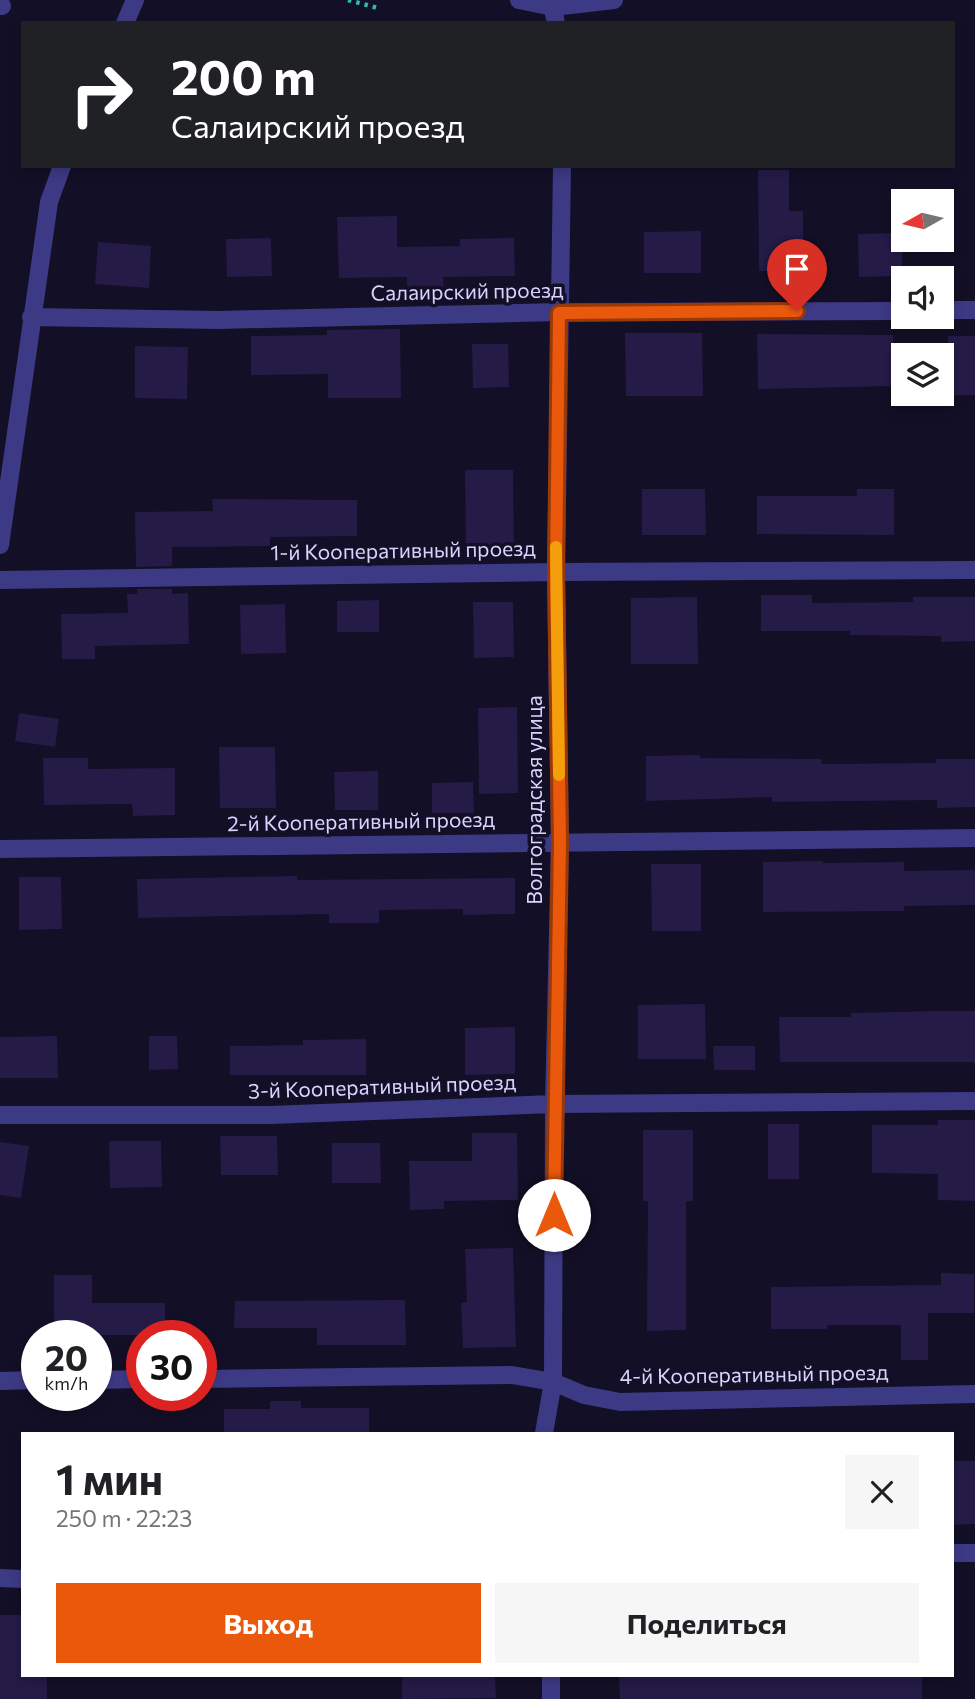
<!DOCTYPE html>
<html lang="ru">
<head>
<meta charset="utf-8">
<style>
	:root { --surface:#fff; --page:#f6f6f6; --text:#202124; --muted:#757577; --accent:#ea580c }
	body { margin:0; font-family:Commissioner,sans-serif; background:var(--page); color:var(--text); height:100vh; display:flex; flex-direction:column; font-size:26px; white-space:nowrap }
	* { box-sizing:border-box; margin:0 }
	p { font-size:23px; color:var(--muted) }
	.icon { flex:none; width:38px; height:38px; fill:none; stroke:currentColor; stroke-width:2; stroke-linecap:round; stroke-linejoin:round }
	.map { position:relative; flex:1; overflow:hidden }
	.drawer { position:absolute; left:21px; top:1432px; width:933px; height:245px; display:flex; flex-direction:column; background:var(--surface); border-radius:0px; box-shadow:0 4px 10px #0003 }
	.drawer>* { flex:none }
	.hud { position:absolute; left:21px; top:21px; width:934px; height:147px; border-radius:0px; box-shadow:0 4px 10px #0003; background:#202124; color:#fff; overflow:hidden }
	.needle { width:46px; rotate:262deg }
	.fabs { position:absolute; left:891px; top:189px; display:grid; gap:14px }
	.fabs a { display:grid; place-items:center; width:63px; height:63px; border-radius:0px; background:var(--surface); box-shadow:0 4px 10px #0003; font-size:35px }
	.speed { position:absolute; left:21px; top:1320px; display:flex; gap:14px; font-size:35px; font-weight:700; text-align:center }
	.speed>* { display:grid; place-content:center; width:91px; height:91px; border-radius:50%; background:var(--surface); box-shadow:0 4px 10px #0003; line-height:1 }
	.speed small { font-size:18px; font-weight:400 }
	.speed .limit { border:10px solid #d22; background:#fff; color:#111 }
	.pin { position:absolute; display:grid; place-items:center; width:60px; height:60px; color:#fff; margin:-72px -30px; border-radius:50% 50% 50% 0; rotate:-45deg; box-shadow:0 0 7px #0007 }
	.pin .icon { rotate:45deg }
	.me { position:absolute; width:77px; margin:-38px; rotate:0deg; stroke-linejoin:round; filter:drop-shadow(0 0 5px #0008) }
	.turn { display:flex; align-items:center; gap:24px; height:147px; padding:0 35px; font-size:32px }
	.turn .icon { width:91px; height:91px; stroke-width:2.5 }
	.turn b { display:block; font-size:49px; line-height:60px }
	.round { display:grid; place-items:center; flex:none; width:74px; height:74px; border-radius:0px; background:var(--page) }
	.headline { display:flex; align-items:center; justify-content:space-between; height:119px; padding:0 35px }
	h1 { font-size:42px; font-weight:700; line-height:52px }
	.primary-button { display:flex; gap:14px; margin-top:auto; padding:14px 35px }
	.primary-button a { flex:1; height:80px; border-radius:0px; background:var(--accent); color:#fff; font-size:28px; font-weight:700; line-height:80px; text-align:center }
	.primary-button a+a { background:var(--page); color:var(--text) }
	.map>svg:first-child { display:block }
	.building { fill:#241b47 }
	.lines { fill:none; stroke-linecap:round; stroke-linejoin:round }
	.path { stroke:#2fb8b0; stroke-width:4.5; stroke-dasharray:3.5 5; stroke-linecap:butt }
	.service { stroke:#3d3a85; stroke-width:18 }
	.minor { stroke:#3d3a85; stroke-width:18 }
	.tertiary { stroke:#3d3a85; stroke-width:18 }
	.route-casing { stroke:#983908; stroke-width:18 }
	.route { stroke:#ea580c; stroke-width:12 }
	.slow { stroke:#f59e0b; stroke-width:12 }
	.labels { text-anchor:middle; stroke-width:7; stroke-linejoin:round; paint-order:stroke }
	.street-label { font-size:21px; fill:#d9d4ff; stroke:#130f26 }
</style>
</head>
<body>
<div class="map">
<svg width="975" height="1699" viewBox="0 0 975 1699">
	<rect width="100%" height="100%" fill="#130f26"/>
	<path class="building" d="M 758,170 L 789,170 L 789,211 L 803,211 L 803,271 L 759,271 Z
		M 397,216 L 397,247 L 460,246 L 460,239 L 514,238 L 515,276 L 443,277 L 444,293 L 407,293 L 407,277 L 339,278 L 337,217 Z
		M 701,231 L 701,273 L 644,273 L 644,232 Z
		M 902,233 L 902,276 L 859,277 L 858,234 Z
		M 271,238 L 272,276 L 227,277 L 226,239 Z
		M 98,242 L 151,246 L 149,288 L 95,284 Z
		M 400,329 L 401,398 L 328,398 L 328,374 L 251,375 L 251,336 L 327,335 L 327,330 Z
		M 625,333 L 702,333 L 703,396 L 626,396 Z
		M 757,334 L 893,335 L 893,386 L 758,389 Z
		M 948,336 L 975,336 L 975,395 L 948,395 Z
		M 472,344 L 508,344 L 509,387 L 473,388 Z
		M 135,346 L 188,347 L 187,399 L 135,398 Z
		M 465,470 L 513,470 L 514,552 L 466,552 Z
		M 642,489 L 705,489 L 706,535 L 642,535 Z
		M 857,489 L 894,489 L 894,535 L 757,534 L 757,496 L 857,496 Z
		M 212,499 L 357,500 L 357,536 L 270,537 L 270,546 L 172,547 L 172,566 L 136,567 L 135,512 L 213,511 Z
		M 137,589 L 172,589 L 172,594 L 188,593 L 189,644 L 95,646 L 95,659 L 62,659 L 61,614 L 128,613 L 127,594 L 137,594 Z
		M 761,595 L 812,595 L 812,603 L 913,602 L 913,597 L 975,597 L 975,641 L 941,642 L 941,636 L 850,635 L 850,631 L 761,631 Z
		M 697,597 L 698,664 L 631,664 L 631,598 Z
		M 379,600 L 379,632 L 337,632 L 337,601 Z
		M 473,602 L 513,602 L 514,657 L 474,658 Z
		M 285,604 L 286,653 L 241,654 L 240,605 Z
		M 517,707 L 518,793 L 479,794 L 478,708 Z
		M 19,713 L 59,719 L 55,747 L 15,741 Z
		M 219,747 L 275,747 L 276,808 L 220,808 Z
		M 700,755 L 700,758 L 821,759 L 822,764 L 936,763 L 936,759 L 975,759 L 975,807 L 937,808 L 937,800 L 772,802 L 772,797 L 646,801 L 646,756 Z
		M 43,758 L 88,758 L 88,769 L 175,768 L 175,815 L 133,816 L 132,804 L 44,805 Z
		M 378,771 L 378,810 L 335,810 L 334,772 Z
		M 473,782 L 474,813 L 432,813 L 432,783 Z
		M 823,861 L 823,863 L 904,862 L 904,871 L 975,870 L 975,905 L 904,906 L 904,911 L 763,912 L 763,862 Z
		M 651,864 L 701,864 L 701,931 L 652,931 Z
		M 297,876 L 297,880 L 515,878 L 515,914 L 463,915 L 463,909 L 379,910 L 379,923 L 329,923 L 329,914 L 138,918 L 137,879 Z
		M 19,877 L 61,877 L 62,929 L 19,930 Z
		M 705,1004 L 706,1059 L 638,1059 L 638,1005 Z
		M 939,1011 L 975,1011 L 975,1062 L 780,1062 L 779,1017 L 851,1017 L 851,1013 Z
		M 515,1027 L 515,1074 L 465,1075 L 465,1028 Z
		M 57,1036 L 58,1078 L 0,1078 L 0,1037 Z
		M 149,1036 L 177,1036 L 178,1069 L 149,1070 Z
		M 366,1039 L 366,1075 L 230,1075 L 230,1046 L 303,1045 L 303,1040 Z
		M 713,1046 L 755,1046 L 755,1070 L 714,1070 Z
		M 938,1120 L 975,1120 L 975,1201 L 938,1200 L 938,1174 L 872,1173 L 872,1125 L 938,1125 Z
		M 768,1124 L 799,1124 L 799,1179 L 768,1179 Z
		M 643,1130 L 693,1130 L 693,1201 L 686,1201 L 686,1330 L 647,1331 L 648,1201 L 643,1201 Z
		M 472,1133 L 517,1133 L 518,1200 L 444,1201 L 444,1209 L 410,1210 L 409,1161 L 472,1161 Z
		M 220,1136 L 277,1136 L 278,1175 L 221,1175 Z
		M 109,1141 L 161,1141 L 162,1187 L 110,1188 Z
		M 0,1142 L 29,1146 L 21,1198 L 0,1195 Z
		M 332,1143 L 380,1143 L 381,1183 L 332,1183 Z
		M 513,1248 L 516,1347 L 463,1348 L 461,1303 L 467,1302 L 465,1249 Z
		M 941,1273 L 974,1274 L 974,1313 L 928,1313 L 928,1360 L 901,1360 L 901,1325 L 827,1325 L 827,1329 L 771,1329 L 771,1287 L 941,1285 Z
		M 54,1275 L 92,1275 L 92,1303 L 165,1303 L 165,1335 L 54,1335 Z
		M 405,1300 L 406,1345 L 317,1345 L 317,1328 L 234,1328 L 235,1301 Z
		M 270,1401 L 301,1401 L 301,1408 L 369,1408 L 369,1433 L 224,1433 L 224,1409 L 270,1409 Z
		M 952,1461 L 975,1461 L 975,1524 L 952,1525 Z
		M 0,1615 L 23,1615 L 23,1675 L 47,1675 L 47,1699 L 0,1699 Z
		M 402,1675 L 495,1675 L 496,1698 L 402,1699 Z
		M 619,1675 L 922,1675 L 922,1699 L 620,1699 Z"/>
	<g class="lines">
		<path class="path" d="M 348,0 L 378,8"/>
		<path class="service" d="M 0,5 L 2,6
			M 544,1433 L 553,1382
			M 952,1553 L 975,1553
			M 0,1578 L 23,1579"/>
		<path class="minor" d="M 551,0 L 556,23
			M 125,23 L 135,0
			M 942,310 L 975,310
			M 31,317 L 218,320 L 559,312 L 903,311
			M 0,545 L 49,202 L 62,166
			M 0,580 L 556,572 L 975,570
			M 0,849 L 975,838
			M 0,1115 L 270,1115 L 554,1104 L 975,1101
			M 201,1379 L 512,1375 L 553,1382 L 584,1395 L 620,1402 L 975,1394
			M 96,1380 L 142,1379
			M 0,1381 L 37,1380
			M 553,1382 L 554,1104 L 560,842 L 556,572 L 562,166
			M 551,1699 L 551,1675"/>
		<path class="tertiary" d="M 519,0 L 553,7 L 614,0"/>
	</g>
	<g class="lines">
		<defs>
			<path id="route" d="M 554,1215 L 560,842 L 556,572 L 559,313 L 797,311"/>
		</defs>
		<use href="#route" class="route-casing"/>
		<use href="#route" class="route"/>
		<path class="slow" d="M 556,547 L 559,775"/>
	</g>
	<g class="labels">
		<g class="street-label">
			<text transform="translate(467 292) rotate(-1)" y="7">Салаирский проезд</text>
			<text transform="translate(403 551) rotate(-1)" y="7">1-й Кооперативный проезд</text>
			<text transform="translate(535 800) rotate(-90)" y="7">Волгоградская улица</text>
			<text transform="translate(361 822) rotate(-1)" y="7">2-й Кооперативный проезд</text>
			<text transform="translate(382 1087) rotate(-2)" y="7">3-й Кооперативный проезд</text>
			<text transform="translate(754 1375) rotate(-1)" y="7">4-й Кооперативный проезд</text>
		</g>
	</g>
</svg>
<div class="fabs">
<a><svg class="needle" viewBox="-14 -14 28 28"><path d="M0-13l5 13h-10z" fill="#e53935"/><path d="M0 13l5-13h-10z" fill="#757577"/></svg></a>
<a><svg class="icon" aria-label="sound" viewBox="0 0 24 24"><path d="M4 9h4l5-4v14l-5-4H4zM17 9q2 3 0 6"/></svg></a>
<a><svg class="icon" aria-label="layers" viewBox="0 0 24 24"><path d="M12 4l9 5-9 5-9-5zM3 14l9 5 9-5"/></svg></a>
</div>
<div class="speed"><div>20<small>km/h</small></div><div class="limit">30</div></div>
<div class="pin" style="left:797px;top:311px;background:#d93025"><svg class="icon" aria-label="arrive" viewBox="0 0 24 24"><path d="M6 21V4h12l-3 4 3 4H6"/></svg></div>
<svg class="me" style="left:554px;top:1215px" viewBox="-20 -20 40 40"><circle r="19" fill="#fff"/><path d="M0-13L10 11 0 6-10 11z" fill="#ea580c"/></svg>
<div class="hud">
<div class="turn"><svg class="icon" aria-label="right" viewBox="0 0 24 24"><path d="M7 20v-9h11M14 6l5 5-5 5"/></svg><div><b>200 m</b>Салаирский проезд</div></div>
</div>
<section class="drawer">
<div class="headline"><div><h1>1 мин</h1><p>250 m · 22:23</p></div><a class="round"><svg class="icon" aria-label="close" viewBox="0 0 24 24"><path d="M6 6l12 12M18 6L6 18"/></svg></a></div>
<div class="primary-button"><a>Выход</a><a>Поделиться</a></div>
</section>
</div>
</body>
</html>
